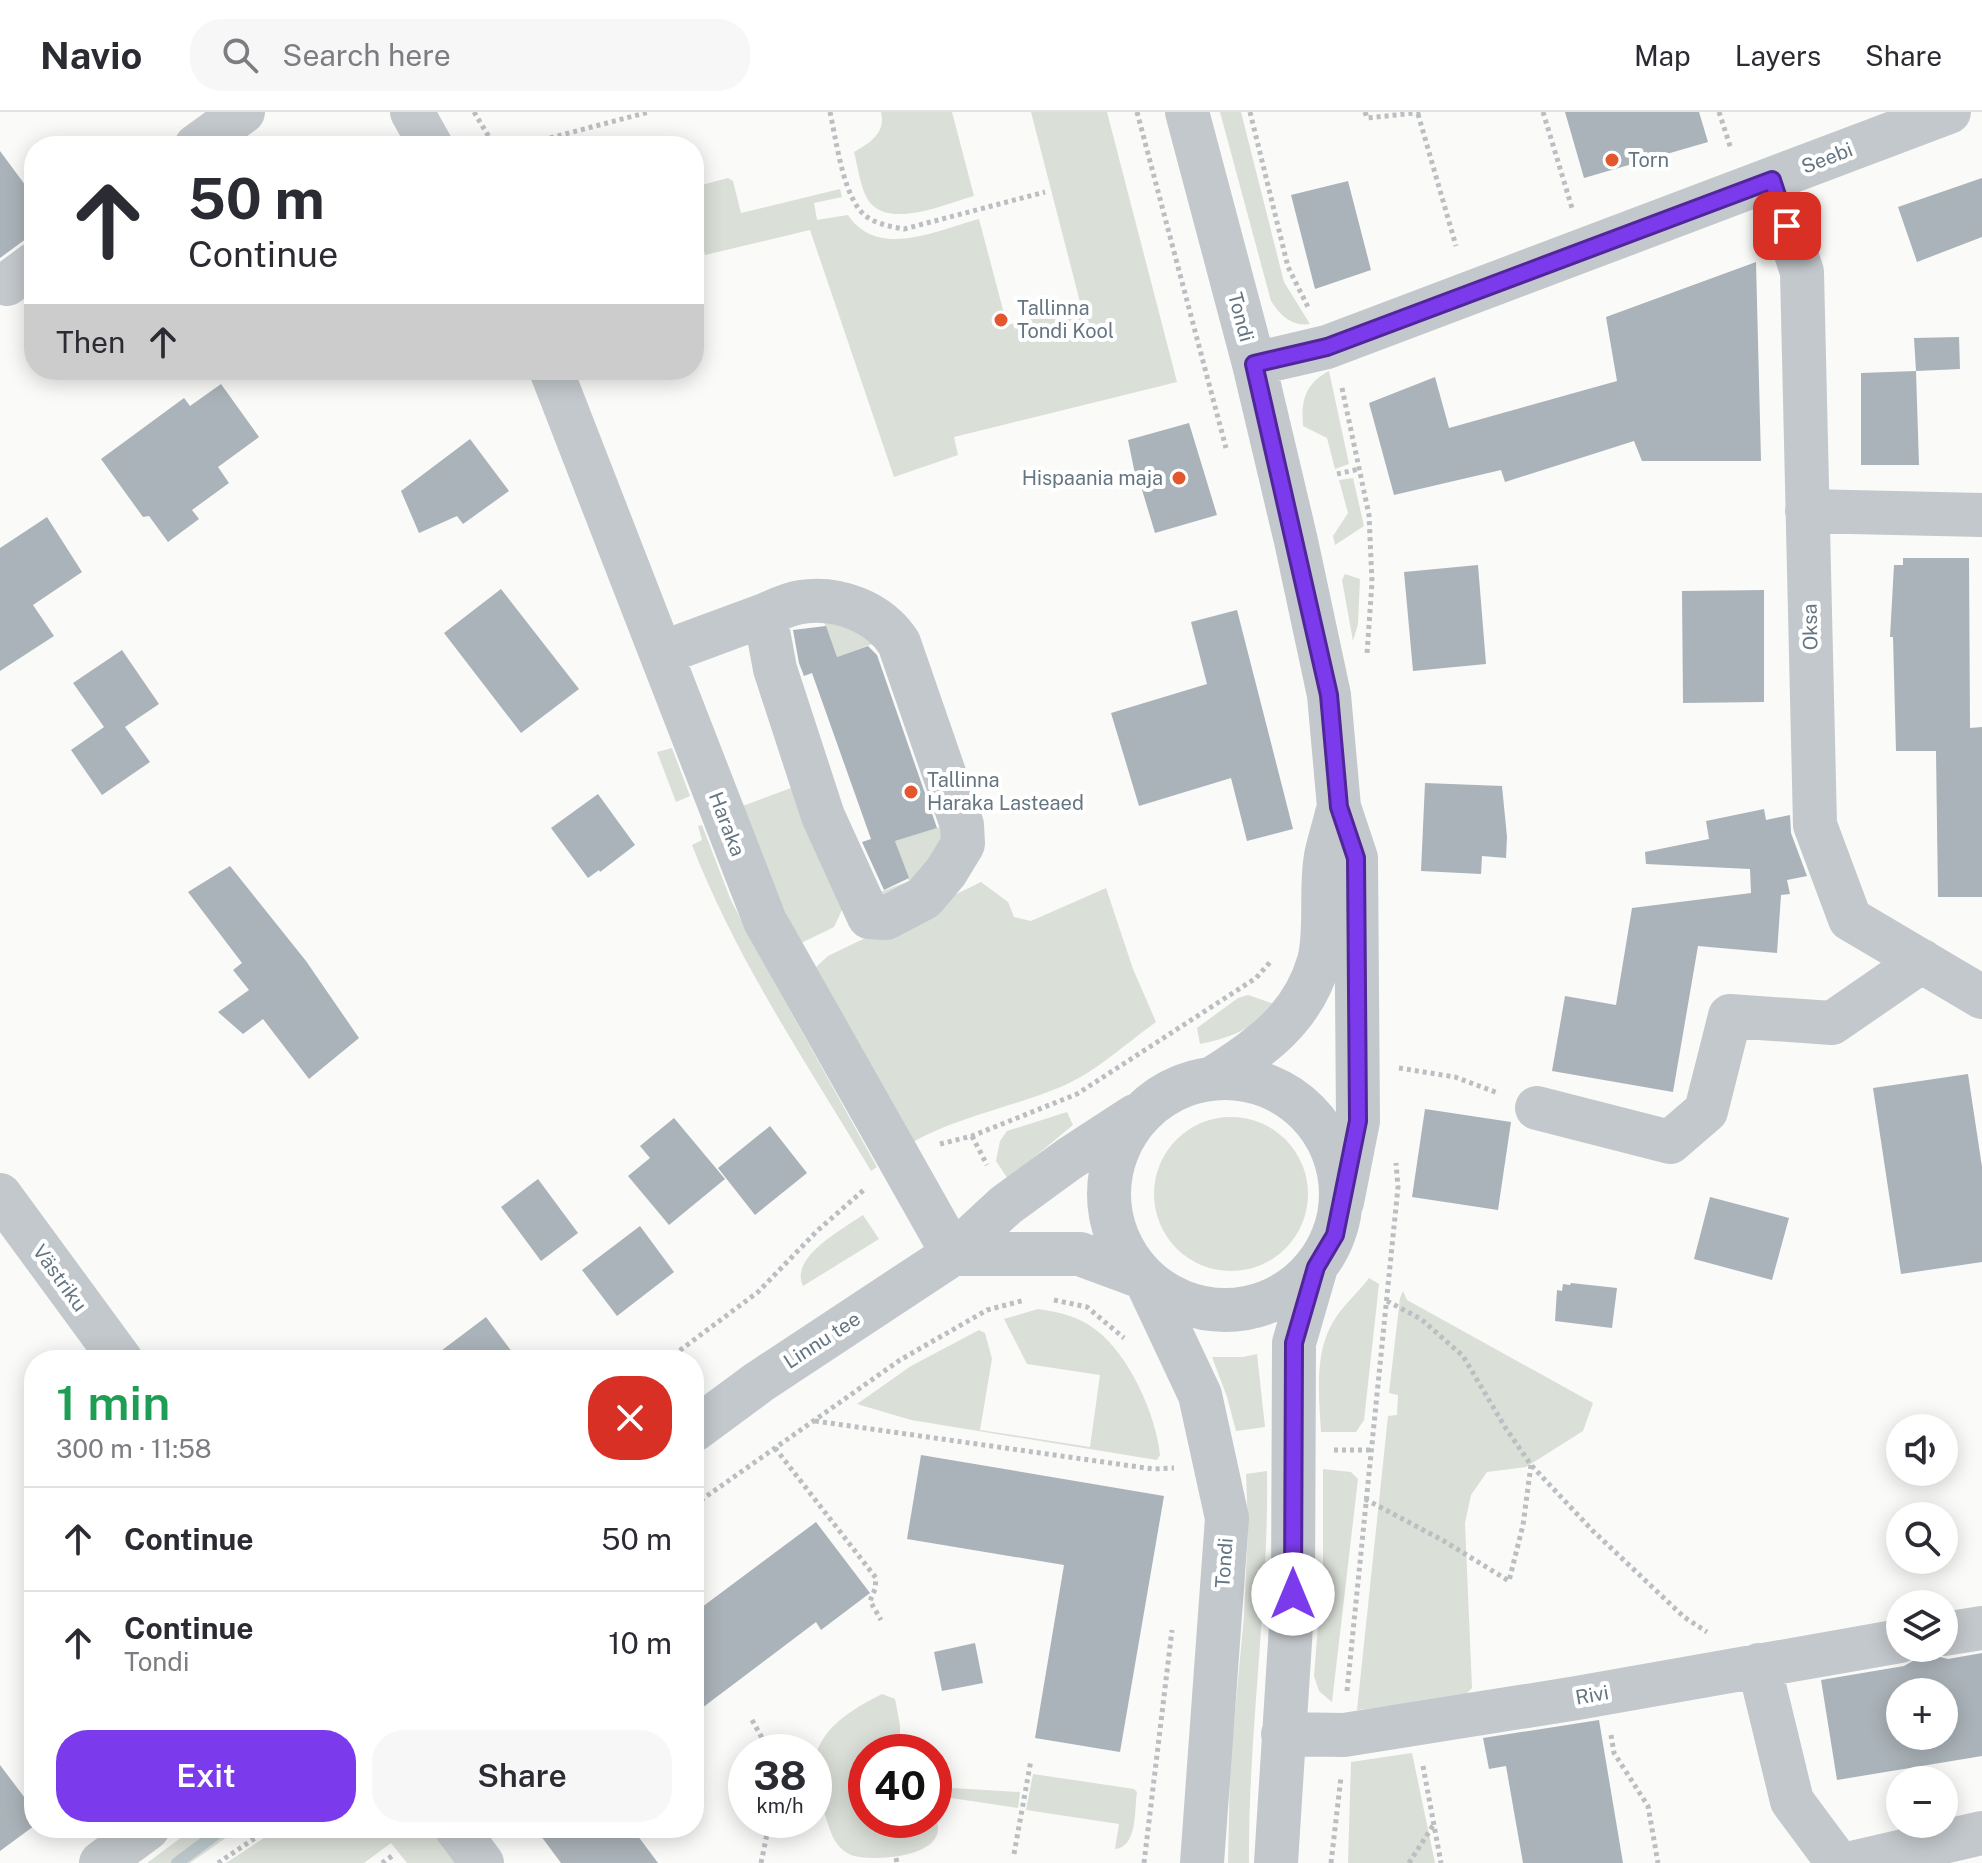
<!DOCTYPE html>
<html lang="en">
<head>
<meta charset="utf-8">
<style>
	:root { --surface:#fff; --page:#f7f7f7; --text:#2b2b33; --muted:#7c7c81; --line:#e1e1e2; --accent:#7c3aed }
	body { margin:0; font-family:"Public Sans",sans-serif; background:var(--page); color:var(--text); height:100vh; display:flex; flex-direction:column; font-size:30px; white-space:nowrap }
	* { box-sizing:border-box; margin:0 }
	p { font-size:26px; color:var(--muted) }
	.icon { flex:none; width:44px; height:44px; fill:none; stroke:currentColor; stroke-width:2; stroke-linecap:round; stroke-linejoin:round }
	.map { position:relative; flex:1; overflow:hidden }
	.side { position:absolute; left:24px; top:1238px; width:680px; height:488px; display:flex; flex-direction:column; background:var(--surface); border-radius:32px; box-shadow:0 4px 20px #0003 }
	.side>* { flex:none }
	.guide { position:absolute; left:24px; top:24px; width:680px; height:244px; border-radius:32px; box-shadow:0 4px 20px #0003; background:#fff; color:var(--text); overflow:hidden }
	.controls { position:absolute; left:1886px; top:1302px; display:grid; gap:16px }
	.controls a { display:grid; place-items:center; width:72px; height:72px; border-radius:50%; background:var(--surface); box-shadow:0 4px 20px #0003; font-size:40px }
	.speed { position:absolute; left:728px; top:1622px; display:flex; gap:16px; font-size:40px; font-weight:700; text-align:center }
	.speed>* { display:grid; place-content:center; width:104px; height:104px; border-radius:50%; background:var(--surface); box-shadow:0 4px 20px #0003; line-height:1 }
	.speed small { font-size:20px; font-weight:400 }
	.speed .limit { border:12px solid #d22; background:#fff; color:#111 }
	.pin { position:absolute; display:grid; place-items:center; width:68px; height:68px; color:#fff; margin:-34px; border-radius:16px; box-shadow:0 4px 12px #0006 }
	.me { position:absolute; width:88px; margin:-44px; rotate:0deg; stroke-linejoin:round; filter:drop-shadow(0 0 6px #0008) }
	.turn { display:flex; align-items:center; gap:28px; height:168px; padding:0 32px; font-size:36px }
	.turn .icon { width:104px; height:104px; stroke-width:2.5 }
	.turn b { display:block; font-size:56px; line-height:68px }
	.then { display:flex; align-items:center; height:76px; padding:0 32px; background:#0003; gap:16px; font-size:30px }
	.round { display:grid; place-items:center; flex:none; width:84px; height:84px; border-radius:32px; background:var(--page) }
	.head { display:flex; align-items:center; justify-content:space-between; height:136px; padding:0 32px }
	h1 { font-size:48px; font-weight:600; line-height:60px; color:#1e9e55 }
	.cta { display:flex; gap:16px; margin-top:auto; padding:16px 32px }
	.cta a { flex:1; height:92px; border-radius:32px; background:var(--accent); color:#fff; font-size:32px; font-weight:600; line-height:92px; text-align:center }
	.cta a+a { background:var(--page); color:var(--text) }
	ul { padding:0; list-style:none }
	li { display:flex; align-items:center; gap:24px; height:104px; padding:0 32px; border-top:2px solid var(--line) }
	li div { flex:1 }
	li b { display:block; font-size:30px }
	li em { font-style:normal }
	header { display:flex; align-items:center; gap:48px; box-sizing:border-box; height:112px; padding:0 40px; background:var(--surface); border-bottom:2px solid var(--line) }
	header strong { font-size:38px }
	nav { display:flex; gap:44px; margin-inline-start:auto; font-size:28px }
	.search { width:560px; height:72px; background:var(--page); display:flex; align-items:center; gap:20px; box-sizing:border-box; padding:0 28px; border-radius:32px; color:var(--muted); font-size:30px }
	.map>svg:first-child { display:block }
	.green { fill:#dadfd7 }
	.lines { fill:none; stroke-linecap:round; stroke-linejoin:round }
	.stream { stroke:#bbc7cb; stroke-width:12 }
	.building { fill:#aab3b9; fill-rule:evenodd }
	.path { stroke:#bbbfc2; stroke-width:5; stroke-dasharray:4 4; stroke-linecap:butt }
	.minor { stroke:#c3c8cc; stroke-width:44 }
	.route-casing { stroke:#51269a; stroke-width:20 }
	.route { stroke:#7c3aed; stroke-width:14 }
	.poi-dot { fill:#e4572e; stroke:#fff; stroke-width:3 }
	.labels { text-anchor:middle; stroke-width:8; stroke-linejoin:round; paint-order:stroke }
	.street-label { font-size:20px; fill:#657683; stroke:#fff }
	.poi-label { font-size:20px; fill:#657683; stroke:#fff; text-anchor:start }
</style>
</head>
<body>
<header>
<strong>Navio</strong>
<div class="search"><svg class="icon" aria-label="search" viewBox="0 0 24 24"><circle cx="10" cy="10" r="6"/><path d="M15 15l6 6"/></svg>Search here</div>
<nav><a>Map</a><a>Layers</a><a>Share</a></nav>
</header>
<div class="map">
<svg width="1982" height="1751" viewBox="0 0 1982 1751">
	<rect width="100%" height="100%" fill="#fafaf8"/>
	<path class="green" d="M 881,0 L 952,0 L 974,84 C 945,92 888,118 868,88 C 860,75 858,55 854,40 C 870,31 886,21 881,0 Z
		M 1031,0 L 1107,0 L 1177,270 L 954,325 L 958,343 L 894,365 L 810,118 L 705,143 L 694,99 L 694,75 L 728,66 L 733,69 L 741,101 L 840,77 L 842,85 L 814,91 L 817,108 L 848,103 C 878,148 937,118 979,107 L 1007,213 L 1081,194 Z
		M 1220,0 L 1241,0 L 1284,170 L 1310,212 C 1292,215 1280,203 1271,189 Z
		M 1329,259 L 1349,352 L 1335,357 L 1327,326 L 1303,314 C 1301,288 1305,272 1329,259 Z
		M 1353,366 L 1364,414 L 1335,433 L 1333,424 L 1348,401 L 1339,368 Z
		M 1345,462 L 1360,467 L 1358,512 L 1353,529 L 1342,468 Z
		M 808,497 C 831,499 872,506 883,528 L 837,545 L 822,505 L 777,520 L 776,507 Z
		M 672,636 L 690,684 L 676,690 L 657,640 Z
		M 791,676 L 847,787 L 834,815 L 799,832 L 740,695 Z
		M 949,712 L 953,725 L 901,786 L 870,784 L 909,769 L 895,729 Z
		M 702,713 L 730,786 L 752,830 L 877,1055 L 871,1059 C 808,953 737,849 692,733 L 702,728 L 698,714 Z
		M 981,770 L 1008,790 L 1014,805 L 1031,809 L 1106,776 L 1133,857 L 1156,910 C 1125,932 1094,962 1058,976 C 1009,996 957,1005 911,1031 L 816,855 L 828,844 Z
		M 1248,883 L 1277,893 C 1255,916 1230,926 1200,932 L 1197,916 L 1238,886 Z
		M 1067,1000 L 1073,1013 L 1008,1067 L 996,1049 L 1000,1029 L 1007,1019 Z
		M1154 1082a77 77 0 1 1 154 0a77 77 0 1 1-154 0Z
		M 863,1103 L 879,1127 L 803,1174 C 789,1145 843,1117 863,1103 Z
		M 1369,1166 L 1379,1172 L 1364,1308 L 1356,1320 L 1321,1320 C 1319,1284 1314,1242 1333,1210 C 1342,1194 1358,1181 1369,1166 Z
		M 1403,1179 L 1407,1188 L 1593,1291 L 1583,1319 L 1526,1355 L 1487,1360 L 1471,1383 L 1465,1411 L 1472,1576 L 1463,1585 L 1357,1598 L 1388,1304 L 1397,1303 L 1398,1283 L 1389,1281 L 1400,1186 Z
		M 1038,1197 C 1058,1200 1079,1204 1096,1218 C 1129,1243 1156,1302 1160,1343 L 1157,1348 L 911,1308 L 857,1292 L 911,1254 L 979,1218 L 985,1221 L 992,1247 L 980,1318 L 1090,1335 L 1100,1263 L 1027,1252 L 1004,1207 Z
		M 1257,1242 L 1265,1315 L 1236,1319 L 1227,1285 L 1212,1245 L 1243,1245 Z
		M 1323,1357 L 1351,1360 L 1358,1367 L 1332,1590 L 1319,1579 L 1314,1564 L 1323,1451 Z
		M 1267,1359 C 1269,1490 1248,1620 1249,1751 L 1228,1751 L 1230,1653 L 1244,1504 L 1248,1416 L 1246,1362 Z
		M 882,1582 L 895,1587 L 900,1613 L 900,1640 L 866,1640 L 866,1708 L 934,1708 L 934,1703 C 957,1745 874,1751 851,1743 C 833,1734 831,1720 825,1703 C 821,1687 813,1671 814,1655 C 816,1618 852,1597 882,1582 Z
		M 1412,1641 L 1435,1751 L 1348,1751 L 1351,1650 Z
		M 1033,1662 L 1134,1677 L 1137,1680 C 1134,1698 1138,1735 1115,1737 L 1119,1712 L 1026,1698 Z
		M 952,1676 L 1020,1680 L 1018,1696 L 951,1686 Z
		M 194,1716 L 240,1716 L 190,1751 L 147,1751 Z
		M 279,1716 L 439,1716 L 465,1751 L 407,1751 L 391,1731 L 364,1751 L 226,1751 Z"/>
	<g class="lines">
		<path class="stream" d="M 177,1751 L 224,1716"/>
	</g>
	<path class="building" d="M 1565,0 L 1699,0 L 1708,30 L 1584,66 Z
		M 0,39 L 34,85 L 34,121 L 0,146 Z
		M 1982,66 L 1982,125 L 1917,150 L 1898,95 Z
		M 1348,69 L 1371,158 L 1315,177 L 1291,83 Z
		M 1756,150 L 1761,349 L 1642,349 L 1634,329 L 1505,370 L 1501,358 L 1394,383 L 1369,291 L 1435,265 L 1449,316 L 1617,269 L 1606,205 Z
		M 1959,225 L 1960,257 L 1916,259 L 1914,226 Z
		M 1916,259 L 1919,353 L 1861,353 L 1861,261 Z
		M 221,272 L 259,325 L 218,355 L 229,371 L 192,398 L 199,407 L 168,430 L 149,404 L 143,405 L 101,347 L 184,286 L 190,294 Z
		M 1189,311 L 1217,403 L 1155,421 L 1137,361 L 1135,362 L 1128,328 Z
		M 470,327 L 509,379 L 463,412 L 457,404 L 419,421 L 401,379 Z
		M 47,405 L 82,460 L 33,493 L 54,524 L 0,559 L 0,436 Z
		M 1903,446 L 1969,446 L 1970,616 L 1982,615 L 1982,785 L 1938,785 L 1936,639 L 1896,639 L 1893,525 L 1890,525 L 1894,453 L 1903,453 Z
		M 1478,453 L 1486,552 L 1413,559 L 1404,460 Z
		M 501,477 L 579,577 L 521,621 L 444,521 Z
		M 1764,478 L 1764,590 L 1683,591 L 1682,479 Z
		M 1237,498 L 1293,717 L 1247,729 L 1231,666 L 1139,694 L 1111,601 L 1207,572 L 1191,510 Z
		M 826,514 L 837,545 L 868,534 L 877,543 L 937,716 L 895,729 L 909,766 L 884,778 L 862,730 L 871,727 L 812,561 L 804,564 L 799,551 L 793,518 Z
		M 122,538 L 159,592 L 125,615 L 150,650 L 102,683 L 71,638 L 104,615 L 73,571 Z
		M 1425,671 L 1502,674 L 1507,725 L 1506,746 L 1482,744 L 1481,762 L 1421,759 Z
		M 598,682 L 635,733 L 600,760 L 599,758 L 588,766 L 551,716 Z
		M 1764,697 L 1766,708 L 1790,703 L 1791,721 L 1807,764 L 1787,768 L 1790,782 L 1781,783 L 1777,841 L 1698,834 L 1673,980 L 1552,959 L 1565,884 L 1616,893 L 1632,796 L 1751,781 L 1750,757 L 1646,752 L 1645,740 L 1709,727 L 1706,709 Z
		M 230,754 L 306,849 L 359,926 L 309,967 L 263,907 L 243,922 L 218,900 L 249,878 L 233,858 L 242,851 L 188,780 Z
		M 1968,962 L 1982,1055 L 1982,1150 L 1901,1162 L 1873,976 Z
		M 1425,997 L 1511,1010 L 1498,1098 L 1412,1085 Z
		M 674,1006 L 725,1067 L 669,1113 L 628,1064 L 650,1046 L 640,1034 Z
		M 770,1014 L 807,1061 L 755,1103 L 718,1056 Z
		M 538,1067 L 578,1121 L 541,1149 L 501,1095 Z
		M 1710,1085 L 1789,1106 L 1772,1168 L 1694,1147 Z
		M 640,1114 L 674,1160 L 617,1204 L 582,1158 Z
		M 1571,1171 L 1617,1176 L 1612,1216 L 1555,1209 L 1557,1178 L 1562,1179 L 1563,1172 L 1570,1173 Z
		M 486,1205 L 518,1248 L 429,1248 Z
		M 921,1343 L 1164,1384 L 1120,1640 L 1035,1626 L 1064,1453 L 907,1427 Z
		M 816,1410 L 870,1481 L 821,1518 L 816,1510 L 694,1602 L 694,1501 Z
		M 975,1531 L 983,1571 L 942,1579 L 934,1540 Z
		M 1982,1541 L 1982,1644 L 1837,1668 L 1821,1568 L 1904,1554 L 1918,1546 L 1932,1543 L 1948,1547 ZM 1900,1580 L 1944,1580 L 1944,1624 L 1900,1624 Z
		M 1599,1608 L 1623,1751 L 1523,1751 L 1506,1654 L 1489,1657 L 1483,1626 Z
		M 0,1653 L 34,1698 L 34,1714 L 0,1739 Z
		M 535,1716 L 632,1716 L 658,1751 L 561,1751 Z"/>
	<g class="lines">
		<path class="path" d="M 474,0 L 492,30 L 490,34
			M 830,0 C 836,27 842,75 859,97 C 869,111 888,114 904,117 L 1045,80
			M 1137,0 L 1226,336
			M 1250,0 L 1288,155 L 1309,197
			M 1365,0 L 1367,6 L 1424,0
			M 1543,0 L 1572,96
			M 1719,0 L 1731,37
			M 1418,2 L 1456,134
			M 519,34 L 649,0
			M 1342,276 L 1369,403 L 1372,470 L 1367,542
			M 1337,362 L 1359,357
			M 1399,956 L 1455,965 L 1498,981
			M 972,1024 L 987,1053
			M 940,1032 L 972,1024 L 1077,982 L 1256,866 L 1271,849
			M 1054,1188 L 1087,1195 L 1124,1226
			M 1387,1189 L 1421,1207 L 1463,1244 L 1505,1315 L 1531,1353 L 1593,1419 L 1684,1505 L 1707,1520
			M 667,1248 L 758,1180 L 817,1119 L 866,1076
			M 815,1309 L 1153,1357 L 1174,1356
			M 775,1336 L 876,1466 L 875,1477 L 870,1489 L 881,1508
			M 1334,1338 L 1370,1338
			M 1365,1387 L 1444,1429 L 1509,1469 L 1523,1413 L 1531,1353
			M 694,1393 L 900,1248 L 987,1198 L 1025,1188
			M 1347,1579 L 1398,1075 L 1396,1051
			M 752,1608 L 765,1631 L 767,1640
			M 1611,1623 L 1614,1641 L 1648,1694 L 1658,1751
			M 1423,1654 L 1441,1751
			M 1014,1742 L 1031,1648
			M 896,1746 L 897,1751
			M 218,1751 L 270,1716
			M 382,1751 L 392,1744
			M 761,1751 L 770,1708
			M 1144,1751 L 1172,1518
			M 1331,1751 L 1341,1665
			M 1409,1751 L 1434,1712"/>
		<path class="minor" d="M 412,0 L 431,34
			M 1187,0 L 1254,252 L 1296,429 L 1329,583 L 1339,695 L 1356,746 L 1358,1009 L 1342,1090
			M 196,34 L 243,0
			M 1772,68 L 1802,160 L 1815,713 L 1850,807 L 1982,885
			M 7,172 L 34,152
			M 1254,252 L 1327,235 L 1949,0
			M 551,258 L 765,809 L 953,1142
			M 1807,399 L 1982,403
			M 662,541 L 765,503 L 775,557 L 823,704 L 869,805 L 886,806 L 924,786 L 946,760 L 963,732 L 962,713 L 899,531 C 879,500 838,484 801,490 C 788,492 776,498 765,503
			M 1213,966 C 1261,936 1303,906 1319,849 C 1327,818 1320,776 1326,744 C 1329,729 1334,715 1337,701
			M1109 1082a116 116 0 1 1 232 0a116 116 0 1 1-232 0Z
			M 1537,996 L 1670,1030 L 1706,999 L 1730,904 L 1832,911 L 1922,849
			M 0,1083 L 121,1248
			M 953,1142 L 1080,1142 L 1145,1166
			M 1145,1166 L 1200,1283 L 1227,1406 L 1202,1751
			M 694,1318 L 759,1270 L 953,1142 L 1006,1093 L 1069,1047 L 1135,1004
			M 1944,1522 L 1982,1516
			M 1759,1553 L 1792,1689 L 1838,1751
			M 1283,1622 L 1344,1623 L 1577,1586 L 1900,1529
			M 456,1716 L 482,1751
			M 101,1751 L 148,1716
			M 1276,1751 L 1293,1482 L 1294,1231 L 1316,1155
			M 1852,1751 L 1982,1721"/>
	</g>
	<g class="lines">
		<defs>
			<path id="route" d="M 1293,1482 L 1294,1231 L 1316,1155 L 1335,1123 L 1358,1009 L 1356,746 L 1339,695 L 1329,583 L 1254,252 L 1327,235 L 1772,68 L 1787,114"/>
		</defs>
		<use href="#route" class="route-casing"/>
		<use href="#route" class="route"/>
	</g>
	<g class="poi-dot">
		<circle cx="1612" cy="48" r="8"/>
		<circle cx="1001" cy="208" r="8"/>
		<circle cx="1179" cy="366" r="8"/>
		<circle cx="911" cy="680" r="8"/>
	</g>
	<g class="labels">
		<g class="street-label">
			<text transform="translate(1827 46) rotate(-21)" y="7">Seebi</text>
			<text transform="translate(1241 205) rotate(75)" y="7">Tondi</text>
			<text transform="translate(1810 515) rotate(-91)" y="7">Oksa</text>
			<text transform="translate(727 712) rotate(69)" y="7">Haraka</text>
			<text transform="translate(60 1166) rotate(54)" y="7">Västriku</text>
			<text transform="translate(822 1228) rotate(-33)" y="7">Linnu tee</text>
			<text transform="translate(1224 1451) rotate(-86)" y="7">Tondi</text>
			<text transform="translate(1592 1583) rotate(-10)" y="7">Rivi</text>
		</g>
		<g class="poi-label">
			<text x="1628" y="55">Torn</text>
			<text x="1017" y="203">Tallinna<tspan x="1017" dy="23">Tondi Kool</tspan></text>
			<text x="1163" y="373" text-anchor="end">Hispaania maja</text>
			<text x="927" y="675">Tallinna<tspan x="927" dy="23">Haraka Lasteaed</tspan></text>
		</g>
	</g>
</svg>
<div class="controls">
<a><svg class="icon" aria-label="sound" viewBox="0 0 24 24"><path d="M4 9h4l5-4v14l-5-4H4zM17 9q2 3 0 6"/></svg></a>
<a><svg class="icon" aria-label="search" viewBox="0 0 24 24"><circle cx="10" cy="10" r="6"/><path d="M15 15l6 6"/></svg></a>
<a><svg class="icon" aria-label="layers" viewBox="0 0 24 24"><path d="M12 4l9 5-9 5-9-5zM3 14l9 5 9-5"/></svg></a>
<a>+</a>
<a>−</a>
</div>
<div class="speed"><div>38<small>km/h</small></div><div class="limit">40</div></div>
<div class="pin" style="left:1787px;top:114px;background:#d93025"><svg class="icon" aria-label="arrive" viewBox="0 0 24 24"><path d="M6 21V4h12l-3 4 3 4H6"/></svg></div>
<svg class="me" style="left:1293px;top:1482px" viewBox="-20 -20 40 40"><circle r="19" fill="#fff"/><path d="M0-13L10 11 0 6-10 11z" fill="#7c3aed"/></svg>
<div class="guide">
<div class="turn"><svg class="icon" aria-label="ahead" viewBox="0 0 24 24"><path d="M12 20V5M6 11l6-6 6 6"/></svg><div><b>50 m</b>Continue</div></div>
<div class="then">Then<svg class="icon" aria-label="ahead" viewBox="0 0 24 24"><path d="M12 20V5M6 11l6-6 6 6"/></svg></div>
</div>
<section class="side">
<div class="head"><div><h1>1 min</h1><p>300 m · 11:58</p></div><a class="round" style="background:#d93025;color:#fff"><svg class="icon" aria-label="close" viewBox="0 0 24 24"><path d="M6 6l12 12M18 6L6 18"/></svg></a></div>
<ul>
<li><svg class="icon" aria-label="ahead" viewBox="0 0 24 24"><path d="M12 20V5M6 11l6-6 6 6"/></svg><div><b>Continue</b></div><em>50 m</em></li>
<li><svg class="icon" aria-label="ahead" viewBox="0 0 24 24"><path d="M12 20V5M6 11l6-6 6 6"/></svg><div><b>Continue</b><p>Tondi</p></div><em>10 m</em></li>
</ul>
<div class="cta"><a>Exit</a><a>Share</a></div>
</section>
</div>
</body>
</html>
